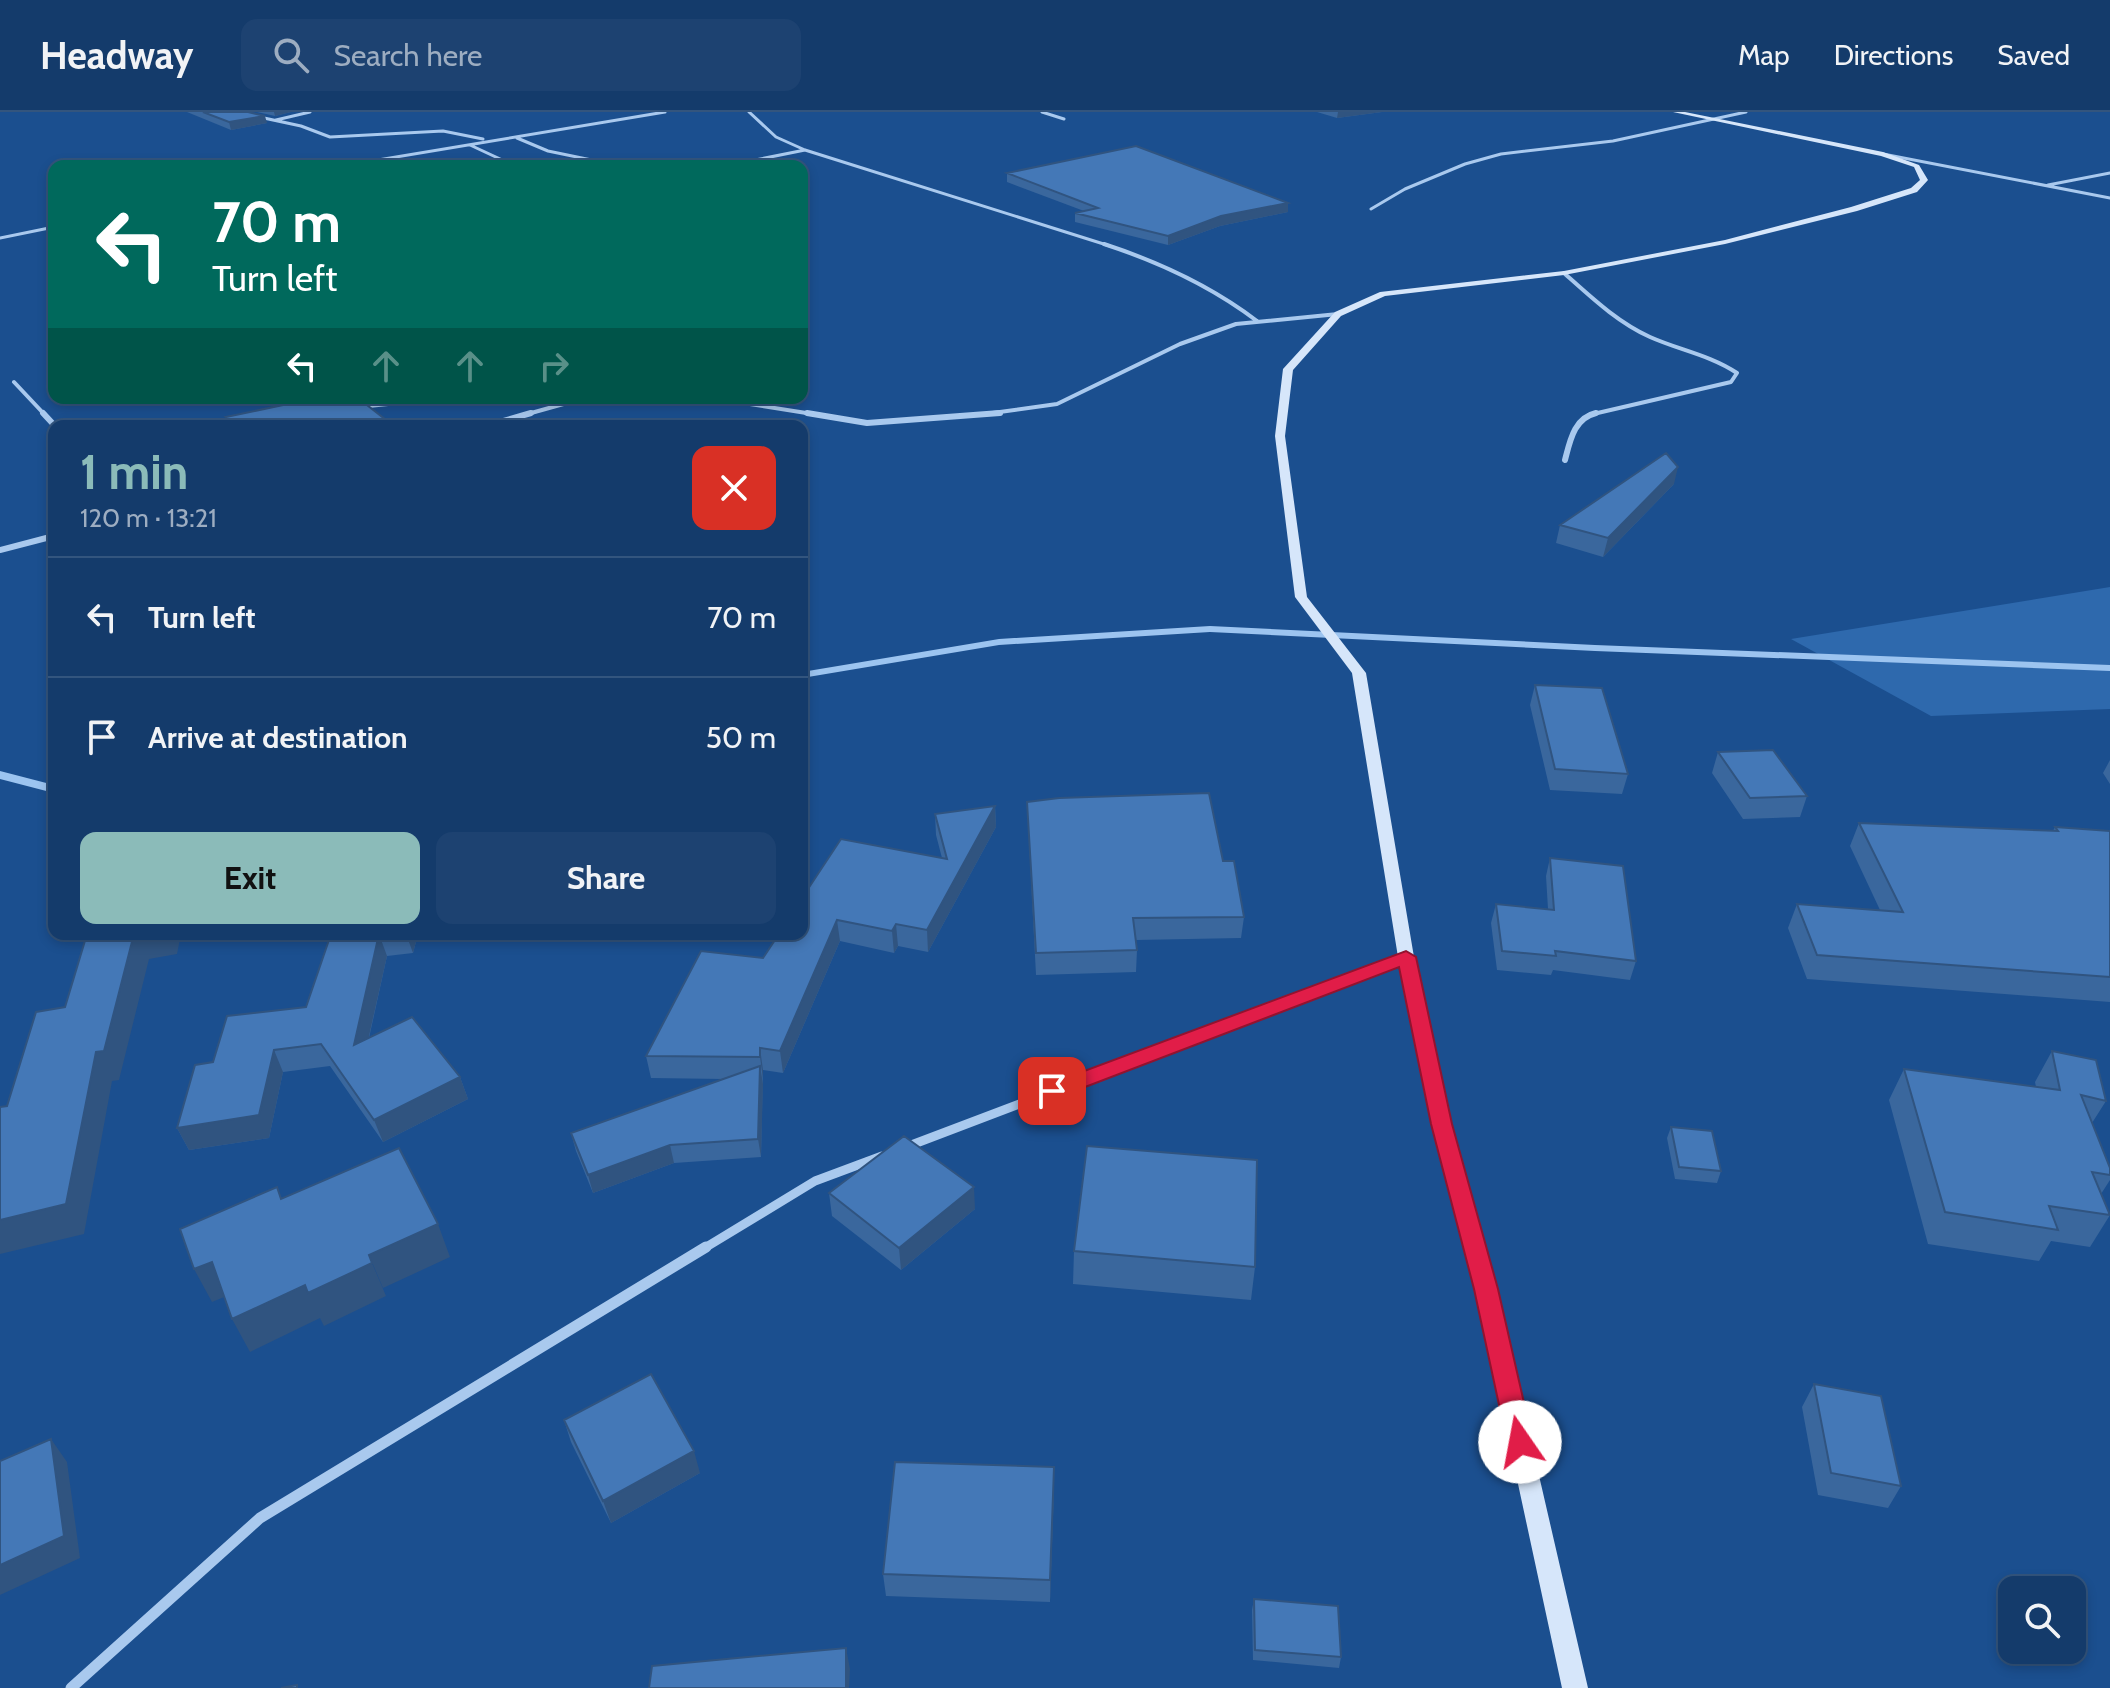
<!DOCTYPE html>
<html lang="en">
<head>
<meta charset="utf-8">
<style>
	:root { --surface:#143b6b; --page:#1d4271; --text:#f1f3f6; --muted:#9dadc1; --line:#33557e; --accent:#8bbbb9 }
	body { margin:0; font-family:Cabin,sans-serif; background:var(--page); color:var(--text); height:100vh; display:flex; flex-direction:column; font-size:30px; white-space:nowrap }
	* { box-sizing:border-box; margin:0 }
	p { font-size:26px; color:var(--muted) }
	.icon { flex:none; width:44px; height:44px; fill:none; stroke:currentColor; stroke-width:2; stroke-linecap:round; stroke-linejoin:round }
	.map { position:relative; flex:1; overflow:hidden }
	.side { position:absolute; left:48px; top:308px; width:760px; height:520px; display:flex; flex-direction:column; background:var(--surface); border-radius:16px; box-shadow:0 4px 12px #0003,0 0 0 2px var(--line) }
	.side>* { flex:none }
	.top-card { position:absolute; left:48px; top:48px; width:760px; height:244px; border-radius:16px; box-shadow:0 4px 12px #0003,0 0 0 2px var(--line); background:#00695c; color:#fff; overflow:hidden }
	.fabs { position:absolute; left:1998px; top:1464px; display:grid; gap:16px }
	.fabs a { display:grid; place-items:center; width:88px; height:88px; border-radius:16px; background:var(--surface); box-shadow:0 4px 12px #0003,0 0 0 2px var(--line); font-size:40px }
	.pin { position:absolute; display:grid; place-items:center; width:68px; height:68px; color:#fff; margin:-34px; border-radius:16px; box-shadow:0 4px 12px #0006 }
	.me { position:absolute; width:88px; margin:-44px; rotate:348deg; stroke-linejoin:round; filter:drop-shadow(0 0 6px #0008) }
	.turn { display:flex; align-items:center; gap:28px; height:168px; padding:0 32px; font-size:36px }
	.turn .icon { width:104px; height:104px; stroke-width:2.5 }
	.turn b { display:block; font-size:56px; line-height:68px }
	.lanes { display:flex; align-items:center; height:76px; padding:0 32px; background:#0003; justify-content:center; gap:40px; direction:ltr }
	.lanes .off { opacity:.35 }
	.round { display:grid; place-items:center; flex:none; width:84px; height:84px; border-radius:16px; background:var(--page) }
	.head { display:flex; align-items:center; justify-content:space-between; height:136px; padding:0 32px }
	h1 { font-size:48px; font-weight:700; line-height:60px; color:var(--accent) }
	.button { display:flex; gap:16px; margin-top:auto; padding:16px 32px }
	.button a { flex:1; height:92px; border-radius:16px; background:var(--accent); color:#111; font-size:32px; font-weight:700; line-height:92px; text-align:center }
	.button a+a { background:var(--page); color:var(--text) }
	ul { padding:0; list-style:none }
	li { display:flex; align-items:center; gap:24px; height:120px; padding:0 32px; border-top:2px solid var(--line) }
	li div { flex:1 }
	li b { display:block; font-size:30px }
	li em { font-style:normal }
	header { display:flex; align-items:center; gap:48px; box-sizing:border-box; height:112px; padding:0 40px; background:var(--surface); border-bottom:2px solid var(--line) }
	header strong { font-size:38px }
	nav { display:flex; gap:44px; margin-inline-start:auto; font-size:28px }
	.search { width:560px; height:72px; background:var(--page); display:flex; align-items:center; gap:20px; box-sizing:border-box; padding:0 28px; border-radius:16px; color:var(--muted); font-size:30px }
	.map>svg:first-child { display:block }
	.green { fill:#2e69ad }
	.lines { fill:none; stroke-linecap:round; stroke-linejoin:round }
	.stream { fill:#9cc4f0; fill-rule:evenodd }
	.street-far4 { stroke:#a9c9ee; stroke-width:3 }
	.street-far3 { stroke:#a9c9ee; stroke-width:4 }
	.street-far2 { stroke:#a9c9ee; stroke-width:6 }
	.street-far1 { stroke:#a9c9ee; stroke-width:9 }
	.street { stroke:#a9c9ee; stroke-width:11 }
	.secondary { fill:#d6e6fa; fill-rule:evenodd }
	.wall { fill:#3a679d }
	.shaded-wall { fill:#305480 }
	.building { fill:#4478b7; stroke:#305480; stroke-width:2 }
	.route { fill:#e11d48; stroke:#92132f; stroke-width:2 }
</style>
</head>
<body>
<header>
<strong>Headway</strong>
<div class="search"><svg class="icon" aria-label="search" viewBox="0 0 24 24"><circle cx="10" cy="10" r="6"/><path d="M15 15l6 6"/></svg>Search here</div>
<nav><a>Map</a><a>Directions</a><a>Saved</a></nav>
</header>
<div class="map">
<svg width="2110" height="1576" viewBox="0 0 2110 1576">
	<rect width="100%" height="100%" fill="#1b4f8f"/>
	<path class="green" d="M 2110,475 L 2110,597 L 1931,604 L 1791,527 Z"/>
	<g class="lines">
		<path class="stream" d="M 1210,514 L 1595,533 L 2110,553 L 2110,559 L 1595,539 L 1210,520 L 999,533 L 802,566 L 802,560 L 999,527 Z
			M 0,659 L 54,673 L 54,681 L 0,667 Z"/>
		<path class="street-far4" d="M 236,0 L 301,14 L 330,25 L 443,19 L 483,27
			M 749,0 L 776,25 L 805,38 L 1110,134
			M 1042,0 L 1064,7
			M 276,8 L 310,0
			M 517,26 L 548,39 L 606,51 L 653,48 L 740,51 L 805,38
			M 470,33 L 515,54
			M 1883,42 L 2110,86
			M 342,54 L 665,0
			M 2048,73 L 2110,61
			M 1371,97 L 1405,77 L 1465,52 L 1501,42 L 1613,29 L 1746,0
			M 0,126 L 54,115"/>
		<path class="street-far3" d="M 1104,132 C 1159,150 1211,174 1257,209
			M 1564,161 C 1591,185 1617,210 1650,225 C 1679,238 1710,243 1737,261 L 1731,270 L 1589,303
			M 14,270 L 45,303
			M 712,286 L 819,303
			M 359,295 L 446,286
			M 524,303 L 585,286
			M 978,303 L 1057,292 L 1180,232 L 1236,212 L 1338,202"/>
		<path class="street-far2" d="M 43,301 L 55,314
			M 807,301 L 867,311 L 1000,301
			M 486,314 L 531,301
			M 1565,348 C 1570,329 1574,306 1596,301
			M 0,438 L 54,424"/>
		<path class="street-far1" d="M 906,1035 L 1406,845
			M 703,1137 L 815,1069 L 882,1044"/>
		<path class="street" d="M 71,1576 L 260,1406 L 706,1135"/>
		<path class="secondary" d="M 1673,0 L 1685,0 L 1883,40 L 1919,53 L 1928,68 L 1917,80 L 1857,99 L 1725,132 L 1564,163 L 1385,184 L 1341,204 L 1293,258 L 1285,324 L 1307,485 L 1366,561 L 1414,845 L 1450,1012 L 1496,1177 L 1588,1576 L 1562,1576 L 1476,1177 L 1432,1012 L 1398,845 L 1352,561 L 1295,485 L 1275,324 L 1283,257 L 1335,200 L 1380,180 L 1564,159 L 1725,128 L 1851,95 L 1911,76 L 1920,68 L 1914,55 L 1881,44 Z"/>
	</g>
	<path class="wall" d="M 187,0 L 248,0 L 267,11 L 231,18 Z
		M 257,0 L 291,0 L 275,4 Z
		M 1317,0 L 1382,0 L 1337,6 Z
		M 1007,61 L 1288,91 L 1288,100 L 1220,114 L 1168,133 L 1075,110 L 1075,101 L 1084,99 L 1007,70 Z
		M 275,286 L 358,286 L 386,308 L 387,314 L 229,314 L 226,305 L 283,293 Z
		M 1674,372 L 1603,445 L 1556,431 L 1560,413 Z
		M 1535,573 L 1628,662 L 1622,682 L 1550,678 L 1530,593 Z
		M 1718,640 L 1807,684 L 1800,705 L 1743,707 L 1712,661 Z
		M 2110,648 L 2110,672 L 2103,661 Z
		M 1027,690 L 1223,749 L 1244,805 L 1241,826 L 1136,828 L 1137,838 L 1136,860 L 1036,863 Z
		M 995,694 L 996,715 L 928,840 L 898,834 L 894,841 L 840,829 L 783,961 L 763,958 L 761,1045 L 674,1051 L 593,1081 L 576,1039 L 571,1021 L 724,967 L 651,966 L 646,944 L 763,846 L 942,746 L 936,723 L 935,702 Z
		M 1859,711 L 2053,719 L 2055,715 L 2110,719 L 2110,890 L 1807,867 L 1788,816 L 1797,792 L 1880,798 L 1850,734 Z
		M 1550,746 L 1636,849 L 1630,868 L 1553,858 L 1551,863 L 1497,858 L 1491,811 L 1496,792 L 1548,797 L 1546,764 Z
		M 331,822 L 418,822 L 413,841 L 387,844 L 369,926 L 460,965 L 468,987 L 383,1030 L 330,954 L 283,960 L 269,1026 L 189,1038 L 177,1016 L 213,950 L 306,895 Z
		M 2052,939 L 2106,989 L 2092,1011 L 2110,1056 L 2110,1068 L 2101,1082 L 2110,1103 L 2090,1135 L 2051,1129 L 2039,1149 L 1928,1132 L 1889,988 L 1904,957 L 2036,975 L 2035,970 Z
		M 1671,1015 L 1721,1059 L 1717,1071 L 1675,1067 L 1667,1026 Z
		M 829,1081 L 975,1097 L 901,1158 L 832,1104 Z
		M 1074,1139 L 1255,1155 L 1251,1188 L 1073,1172 Z
		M 1814,1272 L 1901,1374 L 1888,1396 L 1818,1383 L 1802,1295 Z
		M 564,1308 L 700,1361 L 611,1411 L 571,1330 Z
		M 1054,1377 L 1050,1490 L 886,1484 L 883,1462 Z
		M 1254,1487 L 1341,1545 L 1339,1556 L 1253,1548 L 1252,1498 Z"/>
	<path class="shaded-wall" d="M 274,0 L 291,0 L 275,4 Z
		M 1338,0 L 1382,0 L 1337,6 Z
		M 265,4 L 267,11 L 231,18 L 229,10 Z
		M 1288,91 L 1288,100 L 1220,114 L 1168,133 L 1168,124 L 1221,104 Z
		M 284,286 L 348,286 L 288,298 Z
		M 386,308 L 387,314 L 368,314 Z
		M 1678,355 L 1674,372 L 1603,445 L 1608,426 Z
		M 995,694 L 996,715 L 928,840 L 927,818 Z
		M 837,808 L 840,829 L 783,961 L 780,939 Z
		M 896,812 L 898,834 L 894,841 L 892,819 Z
		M 134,822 L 181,822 L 177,842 L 149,847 L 119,968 L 112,969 L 84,1122 L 0,1142 L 0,1108 L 96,940 Z
		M 379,822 L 387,844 L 362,955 L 354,933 Z
		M 406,822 L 418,822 L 413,841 Z
		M 760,936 L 763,958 L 763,967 L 760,945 Z
		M 274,938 L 283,960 L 269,1026 L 189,1038 L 177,1016 Z
		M 760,954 L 763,972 L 761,1045 L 758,1027 Z
		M 460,965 L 468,987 L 383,1030 L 374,1008 Z
		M 670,1033 L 674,1051 L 593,1081 L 588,1063 Z
		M 974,1075 L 975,1097 L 901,1158 L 899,1136 Z
		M 438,1112 L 450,1145 L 383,1176 L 369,1143 Z
		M 212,1150 L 229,1183 L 212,1190 L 194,1157 Z
		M 372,1151 L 386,1184 L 324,1214 L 320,1206 L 250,1240 L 232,1207 L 305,1173 Z
		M 51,1327 L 67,1350 L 80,1446 L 0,1483 L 0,1453 Z
		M 694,1339 L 700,1361 L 611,1411 L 603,1389 Z
		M 1054,1355 L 1054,1377 L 1050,1490 L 1050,1468 Z
		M 846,1536 L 850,1557 L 849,1576 L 846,1576 Z"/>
	<path class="building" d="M 203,0 L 248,0 L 265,4 L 229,10 Z
		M 1136,34 L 1288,91 L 1221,104 L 1168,124 L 1075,101 L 1098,96 L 1007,61 Z
		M 330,286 L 358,286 L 386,308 L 368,314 L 241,314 L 226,305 L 302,289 Z
		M 1666,341 L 1678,355 L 1608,426 L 1560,413 Z
		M 1535,573 L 1602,576 L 1628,662 L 1555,657 Z
		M 1773,638 L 1807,684 L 1750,686 L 1718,640 Z
		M 1209,681 L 1223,749 L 1234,749 L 1244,805 L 1133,806 L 1137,838 L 1036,841 L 1027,690 L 1059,686 Z
		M 995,694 L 927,818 L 896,812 L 892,819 L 837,808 L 780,939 L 760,936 L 760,945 L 646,944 L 701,839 L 763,846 L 779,822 L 802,822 L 802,786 L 841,727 L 947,747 L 935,702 Z
		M 1859,711 L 2058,719 L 2055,715 L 2110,719 L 2110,865 L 1817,843 L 1797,792 L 1903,800 Z
		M 1550,746 L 1623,754 L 1636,849 L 1555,839 L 1556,844 L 1502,839 L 1496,792 L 1554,798 Z
		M 87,822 L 134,822 L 104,939 L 96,940 L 66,1092 L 0,1108 L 0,995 L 7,994 L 36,900 L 65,895 Z
		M 331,822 L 379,822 L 354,933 L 412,905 L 460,965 L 374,1008 L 321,932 L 274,938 L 259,1003 L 177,1016 L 195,953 L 213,950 L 227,904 L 306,895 Z
		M 2052,939 L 2096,948 L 2106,989 L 2081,983 L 2110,1056 L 2110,1063 L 2092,1060 L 2110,1103 L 2049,1094 L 2058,1118 L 1945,1100 L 1904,957 L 2060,978 Z
		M 760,954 L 758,1027 L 670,1033 L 588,1063 L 571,1021 Z
		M 1671,1015 L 1712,1019 L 1721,1059 L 1679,1055 Z
		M 904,1024 L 974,1075 L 899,1136 L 829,1081 Z
		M 1087,1034 L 1257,1048 L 1255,1155 L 1074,1139 Z
		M 399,1036 L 438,1112 L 369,1143 L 372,1151 L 308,1181 L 305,1173 L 232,1207 L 212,1150 L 194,1157 L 180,1117 L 277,1075 L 281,1087 Z
		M 651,1262 L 694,1339 L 603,1389 L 564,1308 Z
		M 1814,1272 L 1881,1284 L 1901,1374 L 1831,1361 Z
		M 51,1327 L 64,1424 L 0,1453 L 0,1349 Z
		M 895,1350 L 1054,1355 L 1050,1468 L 883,1462 Z
		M 1254,1487 L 1338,1494 L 1341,1545 L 1255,1538 Z
		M 846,1536 L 846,1576 L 649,1576 L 652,1554 Z
		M 297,1573 L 297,1576 L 281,1576 Z"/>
	<path class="route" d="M 1406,839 L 1416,845 L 1452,1012 L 1498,1177 L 1533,1330 L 1529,1339 L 1520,1342 L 1511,1339 L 1507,1330 L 1474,1177 L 1431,1012 L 1399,855 L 1059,985 L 1044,985 L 1041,979 L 1044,974 Z"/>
</svg>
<div class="fabs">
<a><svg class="icon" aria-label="search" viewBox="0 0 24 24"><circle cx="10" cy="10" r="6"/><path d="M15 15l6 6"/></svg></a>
</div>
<div class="pin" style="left:1052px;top:979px;background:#d93025"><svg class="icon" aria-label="arrive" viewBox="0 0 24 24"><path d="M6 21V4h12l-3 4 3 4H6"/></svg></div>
<svg class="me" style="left:1520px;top:1330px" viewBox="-20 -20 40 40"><circle r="19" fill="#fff"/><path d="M0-13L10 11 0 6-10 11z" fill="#e11d48"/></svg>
<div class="top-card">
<div class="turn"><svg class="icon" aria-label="left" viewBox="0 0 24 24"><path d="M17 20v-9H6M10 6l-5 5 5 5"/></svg><div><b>70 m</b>Turn left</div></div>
<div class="lanes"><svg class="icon" aria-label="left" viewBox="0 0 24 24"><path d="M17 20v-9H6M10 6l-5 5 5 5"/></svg><svg class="icon off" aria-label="ahead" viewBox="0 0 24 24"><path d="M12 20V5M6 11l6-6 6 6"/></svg><svg class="icon off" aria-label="ahead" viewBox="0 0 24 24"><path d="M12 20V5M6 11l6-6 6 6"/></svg><svg class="icon off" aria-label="right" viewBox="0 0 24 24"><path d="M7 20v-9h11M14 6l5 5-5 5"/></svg></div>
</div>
<section class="side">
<div class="head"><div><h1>1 min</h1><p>120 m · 13:21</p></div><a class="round" style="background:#d93025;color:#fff"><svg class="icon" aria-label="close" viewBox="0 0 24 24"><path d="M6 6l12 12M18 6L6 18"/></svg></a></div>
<ul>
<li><svg class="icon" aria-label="left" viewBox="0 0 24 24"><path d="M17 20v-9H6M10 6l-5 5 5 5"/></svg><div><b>Turn left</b></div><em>70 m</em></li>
<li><svg class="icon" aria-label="arrive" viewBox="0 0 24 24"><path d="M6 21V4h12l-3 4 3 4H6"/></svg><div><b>Arrive at destination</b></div><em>50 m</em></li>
</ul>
<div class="button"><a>Exit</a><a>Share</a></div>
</section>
</div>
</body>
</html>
